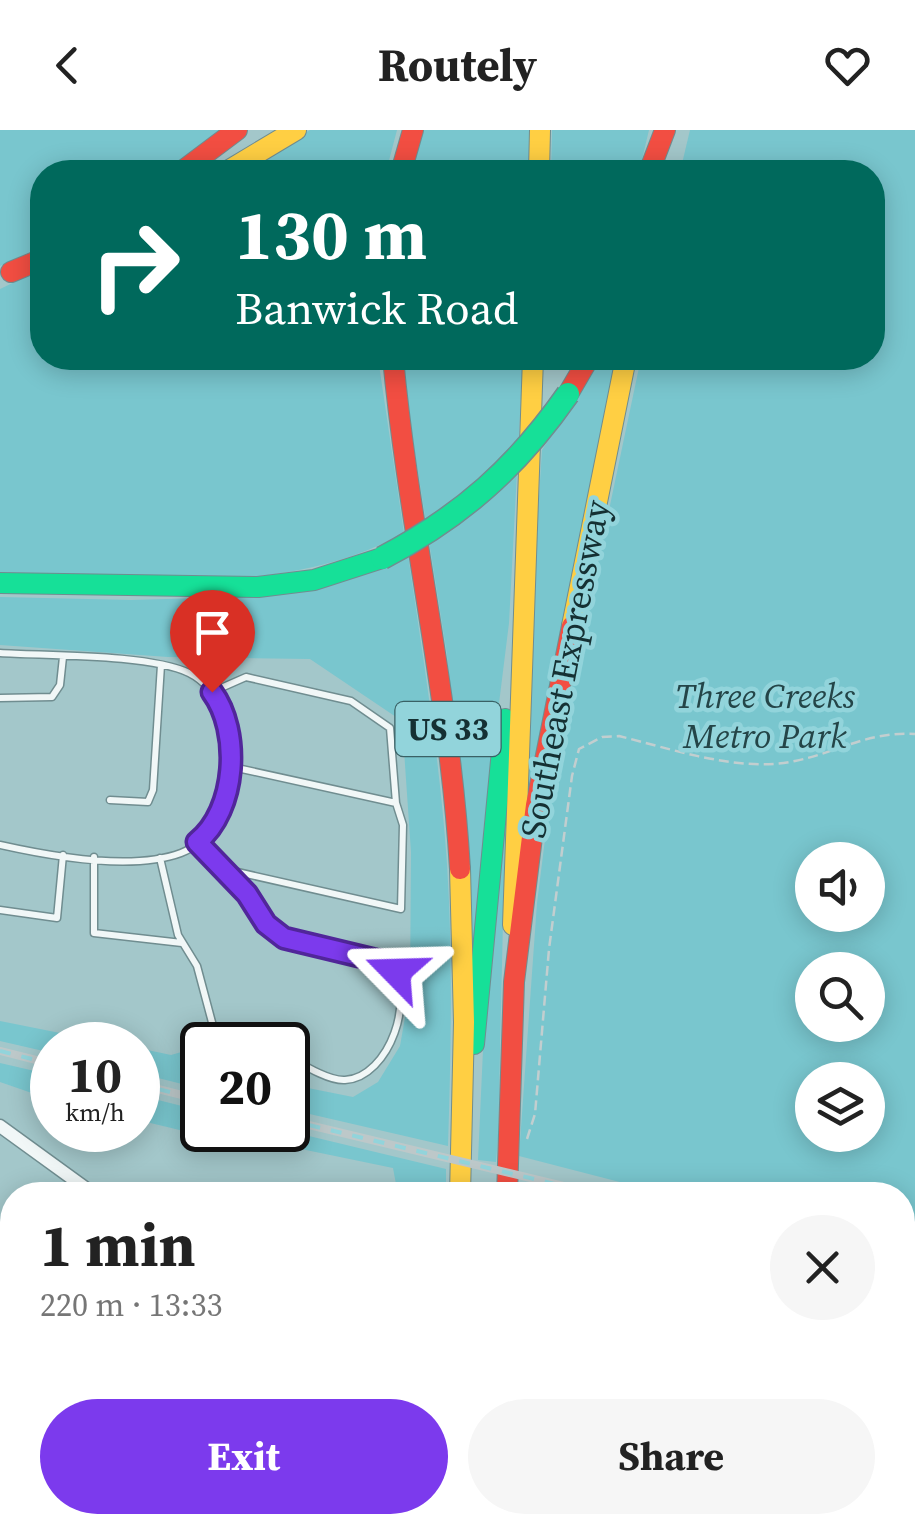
<!DOCTYPE html>
<html lang="en">
<head>
<meta charset="utf-8">
<style>
	:root { --surface:#fff; --page:#f6f6f6; --text:#222; --muted:#767676; --accent:#7c3aed }
	body { margin:0; font-family:"Source Serif 4",serif; background:var(--page); color:var(--text); height:100vh; display:flex; flex-direction:column; font-size:38px; white-space:nowrap }
	* { box-sizing:border-box; margin:0 }
	p { font-size:32px; color:var(--muted) }
	.icon { flex:none; width:55px; height:55px; fill:none; stroke:currentColor; stroke-width:2; stroke-linecap:round; stroke-linejoin:round }
	.map { position:relative; flex:1; overflow:hidden }
	.drawer { position:absolute; left:0px; top:1052px; width:915px; height:352px; display:flex; flex-direction:column; background:var(--surface); border-radius:40px 40px 0 0; box-shadow:0 5px 25px #0003 }
	.drawer>* { flex:none }
	.guide { position:absolute; left:30px; top:30px; width:855px; height:210px; border-radius:40px; box-shadow:0 5px 25px #0003; background:#00695c; color:#fff; overflow:hidden }
	.buttons { position:absolute; left:795px; top:712px; display:grid; gap:20px }
	.buttons a { display:grid; place-items:center; width:90px; height:90px; border-radius:50%; background:var(--surface); box-shadow:0 5px 25px #0003; font-size:50px }
	.speed { position:absolute; left:30px; top:892px; display:flex; gap:20px; font-size:50px; font-weight:700; text-align:center }
	.speed>* { display:grid; place-content:center; width:130px; height:130px; border-radius:50%; background:var(--surface); box-shadow:0 5px 25px #0003; line-height:1 }
	.speed small { font-size:25px; font-weight:400 }
	.speed .limit { border:5px solid #111; border-radius:15px; background:#fff; color:#111 }
	.pin { position:absolute; display:grid; place-items:center; width:85px; height:85px; color:#fff; margin:-102px -42px; border-radius:50% 50% 50% 0; rotate:-45deg; box-shadow:0 0 10px #0007 }
	.pin .icon { rotate:45deg }
	.me { position:absolute; width:110px; margin:-55px; rotate:292deg; stroke-linejoin:round; filter:drop-shadow(0 0 8px #0008) }
	.turn { display:flex; align-items:center; gap:35px; height:210px; padding:0 40px; font-size:45px }
	.turn .icon { width:130px; height:130px; stroke-width:2.5 }
	.turn b { display:block; font-size:70px; line-height:85px }
	.round { display:grid; place-items:center; flex:none; width:105px; height:105px; border-radius:52px; background:var(--page) }
	.headline { display:flex; align-items:center; justify-content:space-between; height:170px; padding:0 40px }
	h1 { font-size:60px; font-weight:700; line-height:75px }
	.primary-button { display:flex; gap:20px; margin-top:auto; padding:20px 40px }
	.primary-button a { flex:1; height:115px; border-radius:60px; background:var(--accent); color:#fff; font-size:40px; font-weight:700; line-height:115px; text-align:center }
	.primary-button a+a { background:var(--page); color:var(--text) }
	header { display:flex; justify-content:space-between; align-items:center; height:130px; padding:0 40px; background:var(--surface); font-size:45px; font-weight:700 }
	.map>svg:first-child { display:block }
	.green { fill:#79c6ce; fill-rule:evenodd }
	.lines { fill:none; stroke-linecap:round; stroke-linejoin:round }
	.lane-casing { stroke:#708d90; stroke-width:9 }
	.street-casing { stroke:#708d90; stroke-width:15 }
	.fast-casing { stroke:#708d90; stroke-width:22 }
	.slow-casing { stroke:#708d90; stroke-width:22 }
	.jam-casing { stroke:#708d90; stroke-width:22 }
	.path { stroke:#c2cecf; stroke-width:2.5; stroke-dasharray:10 5; stroke-linecap:butt }
	.lane { stroke:#f1f7f7; stroke-width:6 }
	.street { stroke:#f1f7f7; stroke-width:12 }
	.fast { stroke:#16e098; stroke-width:20 }
	.slow { stroke:#ffcf43; stroke-width:20 }
	.jam { stroke:#f24e42; stroke-width:20 }
	.rail-casing { stroke:#bdc8c9; stroke-width:8 }
	.rail { stroke:#92d4db; stroke-width:4; stroke-dasharray:11; stroke-linecap:butt }
	.fast-bridge-casing { stroke:#708d90; stroke-width:25; stroke-linecap:butt }
	.fast-bridge { stroke:#16e098; stroke-width:22 }
	.route-casing { stroke:#51269a; stroke-width:25 }
	.route { stroke:#7c3aed; stroke-width:18 }
	.labels { text-anchor:middle; stroke-width:9; stroke-linejoin:round; paint-order:stroke }
	.shield { fill:#92d4db; stroke:#3a6165; stroke-width:2.5 }
	.shield-label { font-size:32px; font-weight:bold; fill:#153033 }
	.street-label { font-size:35px; fill:#153033; stroke:#92d4db }
	.park-label { font-size:35px; font-style:italic; fill:#244548; stroke:#92d4db }
</style>
</head>
<body>
<header><svg class="icon" aria-label="back" viewBox="0 0 24 24"><path d="M15 5l-7 7 7 7"/></svg>Routely<svg class="icon" aria-label="heart" viewBox="0 0 24 24"><path d="M12 20l-8-8c-3-5 5-10 8-4 3-6 11-1 8 4z"/></svg></header>
<div class="map">
<svg width="915" height="1404" viewBox="0 0 915 1404">
	<rect width="100%" height="100%" fill="#a3c7ca"/>
	<path class="green" d="M 0,0 L 226,0 L 172,42 L 42,42 L 42,116 L 0,136 Z
		M 310,0 L 397,0 L 386,42 L 243,42 Z
		M 420,0 L 530,0 L 529,42 L 410,42 Z
		M 552,0 L 649,0 L 639,42 L 551,42 Z
		M 690,0 L 915,0 L 915,1129 L 903,1126 L 902,1065 L 670,1065 L 519,1026 L 537,773 L 553,646 L 641,228 L 872,228 L 872,42 L 680,42 ZM 812,730 L 868,730 L 868,785 L 812,785 ZM 812,840 L 868,840 L 868,895 L 812,895 ZM 812,950 L 868,950 L 868,1005 L 812,1005 Z
		M 42,139 L 42,228 L 378,228 L 404,403 C 281,470 134,447 0,446 L 0,159 Z
		M 400,228 L 523,228 L 509,493 L 484,694 L 476,814 L 472,814 L 447,525 Z
		M 600,228 L 616,228 L 524,697 L 524,603 L 542,320 Z
		M 408,425 C 423,528 440,630 447,734 C 453,828 451,922 448,1016 L 288,979 L 288,954 L 353,967 L 378,952 L 400,916 L 410,859 L 411,722 L 402,591 L 310,529 L 168,527 L 0,515 L 0,467 L 131,470 L 271,466 Z
		M 506,661 L 498,1008 L 496,1032 L 478,1030 L 489,788 Z
		M 0,891 L 120,915 L 52,915 L 52,923 L 0,911 Z
		M 202,916 L 202,959 L 138,943 L 138,918 L 171,925 Z
		M 0,933 L 52,945 L 52,970 L 0,952 Z
		M 138,965 L 202,981 L 202,1000 L 284,1000 L 446,1039 L 446,1065 L 398,1065 L 393,1038 L 248,1008 L 217,1009 L 138,990 Z"/>
	<g class="lines">
		<defs>
			<path id="lane" d="M 0,523 C 48,526 149,524 189,543 C 249,573 244,699 181,723 C 133,741 49,726 0,715
				M 212,562 L 246,547 L 351,571 L 390,598 L 396,673 L 228,636
				M 0,568 L 52,567 L 60,555 L 63,527
				M 110,670 L 148,672 L 153,660 L 161,535
				M 197,712 L 247,765 L 266,794 L 284,807 L 387,833 C 419,865 389,948 345,950 C 328,951 302,934 288,926
				M 94,727 L 94,803 L 182,813
				M 160,728 L 178,805 L 197,836 L 213,896 L 268,915
				M 224,739 L 401,779 L 403,695 L 396,673
				M 0,780 L 57,788 L 63,725
				M 0,1236 L 12,1218
				M 661,1404 L 662,1392"/>
			<path id="street" d="M 0,996 L 95,1065
				M 902,1185 L 915,1188
				M 0,1254 L 12,1263
				M 902,1346 L 912,1363 L 914,1404
				M 175,1392 L 178,1404
				M 402,1404 L 413,1398 L 501,1393 L 643,1404"/>
			<path id="fast" d="M 0,453 L 258,457 L 314,450 L 382,428
				M 474,914 L 505,589
				M 488,1392 L 495,1404
				M 447,1395 L 456,1404
				M 413,1398 L 422,1392"/>
			<path id="slow" d="M 226,42 L 296,0
				M 539,42 L 540,0
				M 572,496 L 626,228
				M 460,739 L 464,892 L 460,1065
				M 513,795 L 533,228"/>
			<path id="jam" d="M 181,42 L 237,0
				M 401,42 L 413,0
				M 649,42 L 665,0
				M 11,142 L 42,129
				M 393,228 C 409,399 450,567 460,739
				M 568,264 L 589,228
				M 507,1065 L 514,852 L 536,675 L 572,496"/>
		</defs>
		<use href="#lane" class="lane-casing"/>
		<use href="#street" class="street-casing"/>
		<use href="#fast" class="fast-casing"/>
		<use href="#slow" class="slow-casing"/>
		<use href="#jam" class="jam-casing"/>
		<path class="path" d="M 527,1009 L 535,984 L 549,819 L 572,646 L 579,619 L 602,607 L 619,606 C 672,619 740,643 795,631 C 839,622 868,601 915,604"/>
		<use href="#lane" class="lane"/>
		<use href="#street" class="street"/>
		<use href="#fast" class="fast"/>
		<use href="#slow" class="slow"/>
		<use href="#jam" class="jam"/>
		<defs>
			<path id="rail" d="M 0,921 L 52,934
				M 138,954 L 202,970
				M 288,990 L 601,1065
				M 902,1138 L 915,1141"/>
		</defs>
		<use href="#rail" class="rail-casing"/>
		<use href="#rail" class="rail"/>
		<defs>
			<path id="fast-bridge" d="M 382,428 C 461,387 517,337 568,264"/>
		</defs>
		<use href="#fast-bridge" class="fast-bridge-casing"/>
		<use href="#fast-bridge" class="fast-bridge"/>
	</g>
	<g class="lines">
		<defs>
			<path id="route" d="M 212,562 C 241,601 237,680 197,712 L 247,764 L 266,794 L 284,808 L 388,833 L 396,842"/>
		</defs>
		<use href="#route" class="route-casing"/>
		<use href="#route" class="route"/>
	</g>
	<g class="labels">
		<rect class="shield" x="395.5" y="572" width="105" height="54" rx="8"/>
		<g class="shield-label">
			<text x="448" y="610">US 33</text>
		</g>
		<g class="street-label">
			<text transform="translate(565 539) rotate(-79)" y="12">Southeast Expressway</text>
		</g>
		<g class="park-label">
			<text x="765" y="578">Three Creeks<tspan x="765" dy="40">Metro Park</tspan></text>
		</g>
	</g>
</svg>
<div class="buttons">
<a><svg class="icon" aria-label="sound" viewBox="0 0 24 24"><path d="M4 9h4l5-4v14l-5-4H4zM17 9q2 3 0 6"/></svg></a>
<a><svg class="icon" aria-label="search" viewBox="0 0 24 24"><circle cx="10" cy="10" r="6"/><path d="M15 15l6 6"/></svg></a>
<a><svg class="icon" aria-label="layers" viewBox="0 0 24 24"><path d="M12 4l9 5-9 5-9-5zM3 14l9 5 9-5"/></svg></a>
</div>
<div class="speed"><div>10<small>km/h</small></div><div class="limit">20</div></div>
<div class="pin" style="left:212px;top:562px;background:#d93025"><svg class="icon" aria-label="arrive" viewBox="0 0 24 24"><path d="M6 21V4h12l-3 4 3 4H6"/></svg></div>
<svg class="me" style="left:396px;top:842px" viewBox="-20 -20 40 40"><path d="M0-17L14 15 0 8-14 15z" fill="#7c3aed" stroke="#fff" stroke-width="4"/></svg>
<div class="guide">
<div class="turn"><svg class="icon" aria-label="right" viewBox="0 0 24 24"><path d="M7 20v-9h11M14 6l5 5-5 5"/></svg><div><b>130 m</b>Banwick Road</div></div>
</div>
<section class="drawer">
<div class="headline"><div><h1>1 min</h1><p>220 m · 13:33</p></div><a class="round"><svg class="icon" aria-label="close" viewBox="0 0 24 24"><path d="M6 6l12 12M18 6L6 18"/></svg></a></div>
<div class="primary-button"><a>Exit</a><a>Share</a></div>
</section>
</div>
</body>
</html>
